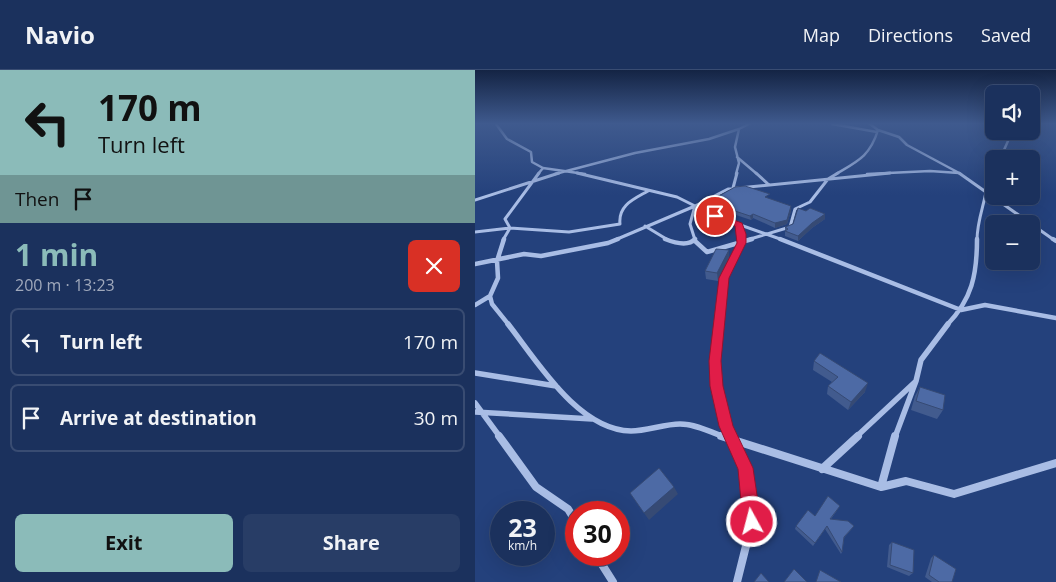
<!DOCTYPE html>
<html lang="en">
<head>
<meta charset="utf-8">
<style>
	:root { --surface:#1b315d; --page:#283d66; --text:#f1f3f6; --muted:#a0a9bc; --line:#394c72; --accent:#8bbbb9 }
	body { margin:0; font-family:"Open Sans",sans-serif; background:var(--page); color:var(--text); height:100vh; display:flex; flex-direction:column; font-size:19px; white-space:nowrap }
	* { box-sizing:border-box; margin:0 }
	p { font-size:16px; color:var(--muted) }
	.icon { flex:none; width:28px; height:28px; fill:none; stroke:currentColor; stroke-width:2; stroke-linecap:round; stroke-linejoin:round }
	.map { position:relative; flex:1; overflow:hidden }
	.panel { display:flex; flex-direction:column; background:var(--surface); width:475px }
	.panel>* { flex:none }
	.hud { background:#8bbbb9; color:#111; overflow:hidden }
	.tools { position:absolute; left:510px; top:15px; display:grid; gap:10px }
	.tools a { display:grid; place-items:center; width:55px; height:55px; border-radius:8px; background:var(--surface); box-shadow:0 5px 20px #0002,0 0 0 1px var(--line); font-size:25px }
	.speed { position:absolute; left:15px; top:431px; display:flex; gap:10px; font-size:25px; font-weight:700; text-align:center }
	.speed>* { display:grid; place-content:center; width:65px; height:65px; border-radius:50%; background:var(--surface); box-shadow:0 5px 20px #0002,0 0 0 1px var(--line); line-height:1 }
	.speed small { font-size:12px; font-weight:400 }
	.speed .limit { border:8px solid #d22; background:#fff; color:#111 }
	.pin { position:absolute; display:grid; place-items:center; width:42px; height:42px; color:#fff; margin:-21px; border:2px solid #fff; border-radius:50%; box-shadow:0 1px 5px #0007 }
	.me { position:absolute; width:55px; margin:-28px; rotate:353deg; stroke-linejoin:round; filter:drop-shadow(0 0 4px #0008) }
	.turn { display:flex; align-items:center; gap:18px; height:105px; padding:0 15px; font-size:22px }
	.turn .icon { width:65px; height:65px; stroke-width:2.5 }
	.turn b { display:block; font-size:35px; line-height:42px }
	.then { display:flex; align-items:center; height:48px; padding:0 15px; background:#0003; gap:10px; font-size:19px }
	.round { display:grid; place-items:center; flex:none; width:52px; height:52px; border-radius:8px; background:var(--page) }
	.overview { display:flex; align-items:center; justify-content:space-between; height:85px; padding:0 15px }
	h1 { font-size:30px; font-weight:700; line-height:38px; color:var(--accent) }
	.primary-button { display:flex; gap:10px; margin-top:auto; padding:10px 15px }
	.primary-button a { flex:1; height:58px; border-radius:8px; background:var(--accent); color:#111; font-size:20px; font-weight:700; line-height:58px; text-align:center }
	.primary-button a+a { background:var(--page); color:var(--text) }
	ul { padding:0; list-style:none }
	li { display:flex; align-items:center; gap:15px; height:68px; margin:0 10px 8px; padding:0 5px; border:2px solid var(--line); border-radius:8px }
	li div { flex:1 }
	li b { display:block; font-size:19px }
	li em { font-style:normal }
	header { display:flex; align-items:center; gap:30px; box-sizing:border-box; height:70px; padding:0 25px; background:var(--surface); border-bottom:1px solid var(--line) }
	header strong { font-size:24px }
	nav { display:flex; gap:28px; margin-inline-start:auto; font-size:18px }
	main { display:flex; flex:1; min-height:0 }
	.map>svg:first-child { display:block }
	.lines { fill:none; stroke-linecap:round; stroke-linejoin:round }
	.minor-far4 { stroke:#a9bde5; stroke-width:2.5 }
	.minor-far3 { stroke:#a9bde5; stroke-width:3 }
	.minor-far2 { stroke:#a9bde5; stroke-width:4.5 }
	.minor-far1 { stroke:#a9bde5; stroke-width:5.5 }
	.minor { stroke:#a9bde5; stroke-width:8 }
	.wall { fill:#425b8e }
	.shaded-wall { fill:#364a74 }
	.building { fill:#4d6aa5; stroke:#364a74 }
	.route { fill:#e11d48; stroke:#92132f }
</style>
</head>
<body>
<header>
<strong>Navio</strong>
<nav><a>Map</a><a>Directions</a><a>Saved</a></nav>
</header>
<main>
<section class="panel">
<div class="hud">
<div class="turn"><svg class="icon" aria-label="left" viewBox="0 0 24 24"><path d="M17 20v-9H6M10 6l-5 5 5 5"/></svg><div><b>170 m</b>Turn left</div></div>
<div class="then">Then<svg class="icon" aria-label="arrive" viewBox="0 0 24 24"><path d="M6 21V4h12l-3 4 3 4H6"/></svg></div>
</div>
<div class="overview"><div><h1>1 min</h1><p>200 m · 13:23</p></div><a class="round" style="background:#d93025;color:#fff"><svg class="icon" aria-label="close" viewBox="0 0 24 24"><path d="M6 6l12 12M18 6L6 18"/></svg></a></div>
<ul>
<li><svg class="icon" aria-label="left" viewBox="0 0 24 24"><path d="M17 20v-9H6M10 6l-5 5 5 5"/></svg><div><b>Turn left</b></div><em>170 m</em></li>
<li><svg class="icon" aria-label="arrive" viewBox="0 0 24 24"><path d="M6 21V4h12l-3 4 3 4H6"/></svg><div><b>Arrive at destination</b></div><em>30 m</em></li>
</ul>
<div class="primary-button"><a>Exit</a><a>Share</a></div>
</section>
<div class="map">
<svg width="581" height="512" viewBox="0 0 581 512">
	<rect width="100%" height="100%" fill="#24417c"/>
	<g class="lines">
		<path class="minor-far4" d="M 21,54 L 32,69 L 56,82 L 57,92 L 68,98 L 63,104
			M 357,54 L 402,62
			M 395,54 L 403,60 L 424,67 L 432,75 L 486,104
			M 262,87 L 282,104
			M 525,89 L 533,71 L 526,61
			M 68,98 L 110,104
			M 80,104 L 160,83 L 234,69 L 264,59
			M 261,104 L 264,93 L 260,77 L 264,59 L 274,54
			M 361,104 C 383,91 395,86 403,60
			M 392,104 L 455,101 L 484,103"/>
		<path class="minor-far3" d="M 102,103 L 202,127 L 240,146 L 308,170
			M 281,103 L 293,114
			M 484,103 L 579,170
			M 258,118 L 262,103
			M 0,130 L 84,103
			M 264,155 L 266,170
			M 170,156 L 193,170
			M 0,162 L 35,158 L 94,162 L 145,154 C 143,135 159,129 173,121
			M 28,170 L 35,158 L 30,149 L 64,103
			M 140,170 L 220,136 L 253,119 L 415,103
			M 220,170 L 215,154 L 220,136
			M 272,170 L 315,157 L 320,139 L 335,132 L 353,109 L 363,103
			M 502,170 C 502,149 511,131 513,110 L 519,105"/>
		<path class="minor-far2" d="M 29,169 L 22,191 L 23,208 L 15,226 L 17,234 L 34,255
			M 190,169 C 200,173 213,177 220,169
			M 305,169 L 486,240 L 510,235 L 581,248
			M 578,169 L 581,171
			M 220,171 L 232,182 L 277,169
			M 0,194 L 49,184 L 66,186 L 133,173 L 143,169
			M 0,235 L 15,226
			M 244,255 L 249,208 L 267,173 L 266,169
			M 472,255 C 497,229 502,205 502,169"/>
		<path class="minor-far1" d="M 33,254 C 62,291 103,360 156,361 C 172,361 189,354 205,354 C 220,354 236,362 249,367
			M 244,254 C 240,293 240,331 256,367
			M 0,303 L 81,316
			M 0,333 L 25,367
			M 0,342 L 117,349
			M 381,367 L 440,312
			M 420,367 L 441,311 L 446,290 L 473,254"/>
		<path class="minor" d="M 24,366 L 61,417 L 93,439 L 101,452
			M 246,366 L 406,417 L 431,411 L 479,424 L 581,393
			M 255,366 L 270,398 L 277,452 L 262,512
			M 347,399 L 383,366
			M 406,417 L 420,366
			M 121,485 L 138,512"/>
	</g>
	<path class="wall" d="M 295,129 L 316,141 L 312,154 L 300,158 L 278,148 L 276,150 L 234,136 L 233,132 Z
		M 350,149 L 337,158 L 323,171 L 310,166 L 310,157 Z
		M 254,189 L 243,211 L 231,209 L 230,201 Z
		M 339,291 L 390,322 L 373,340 L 352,324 L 353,316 L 357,312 L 338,300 Z
		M 445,317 L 468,340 L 462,349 L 436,340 L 440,326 Z
		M 363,439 L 356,449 L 379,456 L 369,468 L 367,482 L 366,484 L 350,459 L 338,476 L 320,459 L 321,456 L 340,446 Z
		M 417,472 L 438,503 L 434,506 L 412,497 L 414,475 Z
		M 459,485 L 477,512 L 457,512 L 450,507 L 456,488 Z"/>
	<path class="shaded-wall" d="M 316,136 L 316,141 L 312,154 L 300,158 L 300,153 Z
		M 278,144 L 278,148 L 276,150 L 275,146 Z
		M 350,144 L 350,149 L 337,158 L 323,171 L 323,166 L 337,153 Z
		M 254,180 L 254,189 L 243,211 L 242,203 Z
		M 393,313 L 390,322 L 373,340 L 376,332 Z
		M 199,417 L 203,424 L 174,450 L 169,443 Z"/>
	<path class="building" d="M 270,116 L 295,124 L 290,127 L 316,136 L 312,150 L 300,153 L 278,144 L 275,146 L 233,132 L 260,117 Z
		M 323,138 L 331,141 L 335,138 L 350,144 L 337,153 L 323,166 L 310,161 L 313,159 L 310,157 L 318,154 Z
		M 241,179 L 254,180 L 242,203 L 230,201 Z
		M 345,283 L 393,313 L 376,332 L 353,316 L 363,307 L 339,291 Z
		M 445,317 L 470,325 L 468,340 L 441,331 Z
		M 184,398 L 199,417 L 169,443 L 155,423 Z
		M 353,426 L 365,436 L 355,449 L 373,451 L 379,456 L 369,467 L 367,482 L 352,456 L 340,473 L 321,456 L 333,440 L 340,446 Z
		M 417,472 L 439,480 L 438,503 L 415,495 Z
		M 459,485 L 481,499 L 477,512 L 464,512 L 454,505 Z
		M 319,499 L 332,512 L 309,512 Z
		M 345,500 L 366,512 L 341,512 Z
		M 286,503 L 294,512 L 279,512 Z"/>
	<linearGradient id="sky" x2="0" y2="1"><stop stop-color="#142444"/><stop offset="0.43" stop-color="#3f5a8e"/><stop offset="1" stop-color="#3f5a8e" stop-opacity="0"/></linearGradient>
	<rect width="581" height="125" fill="url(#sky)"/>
	<path class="route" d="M 240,143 L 267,153 L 271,164 L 271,173 L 254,208 L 246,291 L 248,316 L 258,356 L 278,398 L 286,452 L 283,459 L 277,461 L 271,459 L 268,452 L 263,399 L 244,356 L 235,316 L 234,291 L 244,208 L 262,173 L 260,156 L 237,147 L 237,144 Z"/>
</svg>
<div class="tools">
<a><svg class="icon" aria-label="sound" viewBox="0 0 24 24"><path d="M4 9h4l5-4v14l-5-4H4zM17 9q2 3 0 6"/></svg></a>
<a>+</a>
<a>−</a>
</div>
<div class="speed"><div>23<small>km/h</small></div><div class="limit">30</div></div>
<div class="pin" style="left:240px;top:146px;background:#d93025"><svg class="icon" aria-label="arrive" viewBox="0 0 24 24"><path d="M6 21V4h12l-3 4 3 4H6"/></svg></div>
<svg class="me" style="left:277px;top:452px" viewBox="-20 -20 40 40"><circle r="17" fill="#e11d48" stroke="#fff" stroke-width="3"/><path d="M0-11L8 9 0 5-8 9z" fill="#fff"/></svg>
</div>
</main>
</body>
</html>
